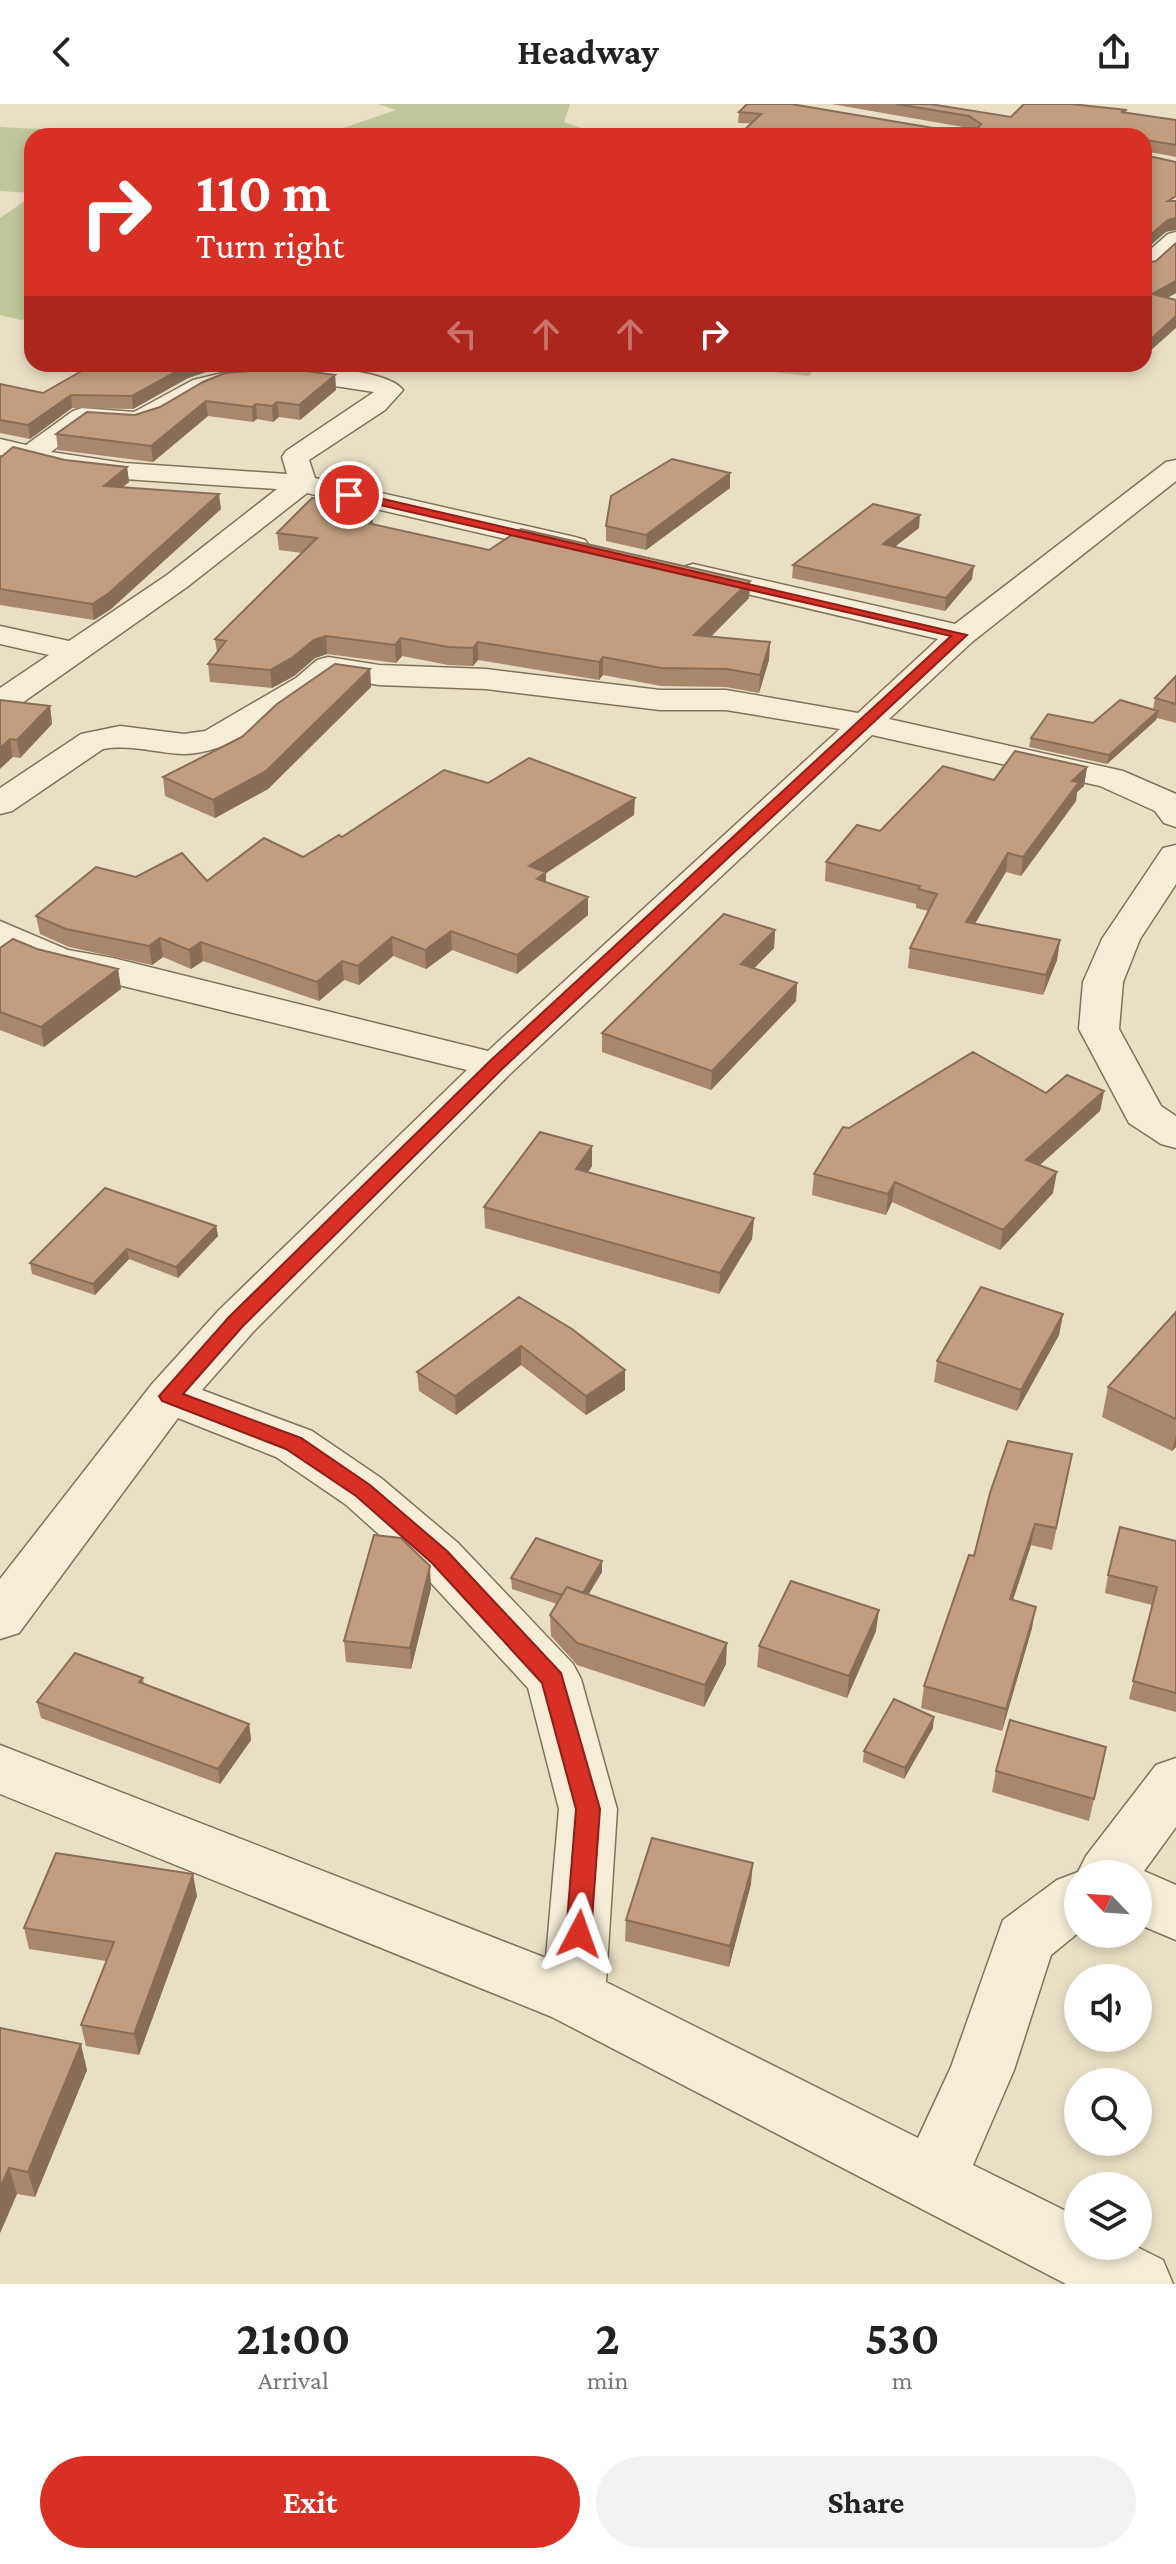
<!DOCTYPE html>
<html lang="en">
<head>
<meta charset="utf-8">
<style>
	:root { --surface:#fff; --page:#f2f2f2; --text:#222; --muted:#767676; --accent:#d93025 }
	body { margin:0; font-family:"Crimson Pro",serif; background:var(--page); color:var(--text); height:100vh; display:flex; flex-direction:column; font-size:30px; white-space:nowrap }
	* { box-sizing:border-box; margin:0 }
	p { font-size:26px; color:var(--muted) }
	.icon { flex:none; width:44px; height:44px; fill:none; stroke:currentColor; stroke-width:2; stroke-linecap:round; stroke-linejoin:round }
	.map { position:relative; height:2180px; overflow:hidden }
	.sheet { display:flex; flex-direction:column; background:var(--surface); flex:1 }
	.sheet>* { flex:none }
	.guide { position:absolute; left:24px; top:24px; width:1128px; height:244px; border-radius:24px; box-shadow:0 4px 12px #0003; background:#d93025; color:#fff; overflow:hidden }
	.needle { width:52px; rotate:295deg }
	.controls { position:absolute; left:1064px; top:1756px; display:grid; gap:16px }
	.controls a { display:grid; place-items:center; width:88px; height:88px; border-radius:50%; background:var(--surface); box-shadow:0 4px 12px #0003; font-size:40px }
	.pin { position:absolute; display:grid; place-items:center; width:68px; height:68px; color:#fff; margin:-34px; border:4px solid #fff; border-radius:50%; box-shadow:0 2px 8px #0007 }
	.me { position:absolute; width:88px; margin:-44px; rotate:4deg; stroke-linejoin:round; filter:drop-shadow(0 0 6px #0008) }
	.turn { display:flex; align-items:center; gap:28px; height:168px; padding:0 40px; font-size:36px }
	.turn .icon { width:104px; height:104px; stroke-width:2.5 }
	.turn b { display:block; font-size:56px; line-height:68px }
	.lanes { display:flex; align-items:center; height:76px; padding:0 40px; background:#0003; justify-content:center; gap:40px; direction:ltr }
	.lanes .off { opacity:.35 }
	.eta { display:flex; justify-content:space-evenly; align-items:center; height:136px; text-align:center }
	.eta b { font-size:48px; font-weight:700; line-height:56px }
	.cta { display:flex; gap:16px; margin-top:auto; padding:16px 40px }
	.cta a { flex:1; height:92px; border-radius:48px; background:var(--accent); color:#fff; font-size:32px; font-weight:700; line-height:92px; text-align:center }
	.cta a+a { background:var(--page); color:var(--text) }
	header { display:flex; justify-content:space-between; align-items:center; height:104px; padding:0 40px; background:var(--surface); font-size:36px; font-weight:700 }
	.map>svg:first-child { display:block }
	.green { fill:#bfc69a }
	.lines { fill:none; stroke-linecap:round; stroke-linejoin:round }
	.minor-casing { stroke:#82725d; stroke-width:3 }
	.minor { fill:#f5edd7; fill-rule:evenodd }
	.wall { fill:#a8876d }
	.shaded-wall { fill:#886e59 }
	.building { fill:#c39d7f; stroke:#886e59; stroke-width:2 }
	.route { fill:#d93025; stroke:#8d1f18; stroke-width:2 }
</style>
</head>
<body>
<header><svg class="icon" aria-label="back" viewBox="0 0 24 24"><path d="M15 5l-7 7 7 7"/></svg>Headway<svg class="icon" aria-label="share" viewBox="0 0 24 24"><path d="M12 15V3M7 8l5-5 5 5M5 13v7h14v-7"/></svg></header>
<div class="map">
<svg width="1176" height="2180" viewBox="0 0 1176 2180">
	<rect width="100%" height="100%" fill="#e9dfc5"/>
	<path class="green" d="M 378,0 L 570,0 L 564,18 L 604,32 L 320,32 L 396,6 Z
		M 0,23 C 58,28 116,19 172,32 L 32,32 L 32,89 L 0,87 Z
		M 32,92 L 32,213 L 21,216 L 0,211 L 0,114 Z
		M 695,260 L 818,260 L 809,272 Z"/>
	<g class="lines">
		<defs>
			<path id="minor" d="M 1176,128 L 1176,146 L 1152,167 L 1144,169 L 1144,151 L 1168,130 Z
				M 252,262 C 281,260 386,262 403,286 L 385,306 L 309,356 L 315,374 L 575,433 L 585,436 L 589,442 L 585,448 L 575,451 L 307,389 L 187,483 L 12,606 L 0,609 L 0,584 L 49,551 L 0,540 L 0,522 L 69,537 L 167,471 L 277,385 L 124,375 L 68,368 L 0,351 L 0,335 L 26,341 L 73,307 L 82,304 L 134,308 L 193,276 ZM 252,277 L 302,277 L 374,288 L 286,347 L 282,353 L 287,370 L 124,359 L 51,348 L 88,320 L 129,324 L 145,321 L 211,286 Z
				M 1176,356 L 1176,377 L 972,538 L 889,615 L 1123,667 L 1176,690 L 1176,723 L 1164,719 L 1155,707 L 1100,682 L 872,631 L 510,970 L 253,1228 L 202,1286 L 312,1327 L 381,1374 L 458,1439 L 573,1560 L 581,1575 L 617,1705 L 606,1878 L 918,2034 L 951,1963 L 1003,1816 L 1057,1776 L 1078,1768 L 1086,1752 L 1156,1661 L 1176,1654 L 1176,1723 L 1144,1767 L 1176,1781 L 1176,1836 L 1138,1820 L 1138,1770 L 1078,1770 L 1078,1829 L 1051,1851 L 1014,1966 L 973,2061 L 1078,2113 L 1078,2142 L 1135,2142 L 1163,2156 L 1173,2180 L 1066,2180 L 552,1913 L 0,1690 L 0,1641 L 546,1854 L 559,1705 L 528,1584 L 420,1467 L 345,1400 L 276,1353 L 178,1314 L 19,1529 L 0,1535 L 0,1475 L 152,1280 L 219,1206 L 467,966 L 41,862 L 0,844 L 0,817 L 68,846 L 113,854 L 488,947 L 840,625 L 726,606 L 660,606 L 486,585 L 379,581 L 335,574 C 301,603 228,651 183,650 C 156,649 131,640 103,645 L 12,707 L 0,710 L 0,684 L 81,630 L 120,622 L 184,630 L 205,627 L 296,574 L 317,556 L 328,553 L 379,561 L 486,565 L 660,586 L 726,586 L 858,609 L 938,535 L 683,475 L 678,469 L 683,463 L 693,460 L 955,520 L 1166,358 Z
				M 1176,741 L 1176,780 L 1140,835 L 1123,878 L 1119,925 L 1161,1002 L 1176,1012 L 1176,1044 L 1161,1040 L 1129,1019 L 1079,925 L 1083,878 L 1102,835 L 1163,744 Z"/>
		</defs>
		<use href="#minor" class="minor-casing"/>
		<use href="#minor" class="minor"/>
	</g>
	<path class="wall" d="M 831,0 L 930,0 L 1011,13 L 1127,9 L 1176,16 L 1176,53 L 1144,47 L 1144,32 L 738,19 L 739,8 L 933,24 L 969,24 Z
		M 1176,139 L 1176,189 L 1167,194 L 1150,247 L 1144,246 L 1144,159 L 1156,157 Z
		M 298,260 L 351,260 L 347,263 Z
		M 1022,260 L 1080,260 L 1070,268 Z
		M 215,265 L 188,274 L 133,305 L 72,304 L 30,335 L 0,329 L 0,280 L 43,289 Z
		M 335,271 L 336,286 L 300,316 L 279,313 L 273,318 L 257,315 L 253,318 L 208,312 L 153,358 L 58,346 L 56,330 L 135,311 Z
		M 0,354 L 65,356 L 127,363 L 129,378 L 123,383 L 221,405 L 111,505 L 94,516 L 0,501 Z
		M 730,369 L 730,384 L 646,446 L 606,437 L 606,422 Z
		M 373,418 L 371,420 L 489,446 L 750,477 L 749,494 L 711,533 L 770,538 L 769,556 L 759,589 L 726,583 L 661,582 L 603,571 L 599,576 L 478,556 L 473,562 L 448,561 L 402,552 L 396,559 L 327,550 L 315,554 L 294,572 L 272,584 L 210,578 L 208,560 L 217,549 L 215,535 L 302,449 L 279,446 L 277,429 Z
		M 919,424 L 894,443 L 972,475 L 945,507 L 792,474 L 793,461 Z
		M 370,565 L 371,583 L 268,685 L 215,714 L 165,692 L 163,673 Z
		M 1176,572 L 1176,619 L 1157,614 L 1156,616 L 1107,660 L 1029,643 L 1031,634 L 1153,606 L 1155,594 Z
		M 0,596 L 50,602 L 52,620 L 20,654 L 13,653 Z
		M 1087,663 L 1084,682 L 1077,688 L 1076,697 L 1021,772 L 1006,768 L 974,820 L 1060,836 L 1057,856 L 1043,891 L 908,864 L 910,844 L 928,807 L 916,804 L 916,800 L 825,777 L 826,758 L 880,727 L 994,676 Z
		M 488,679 L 634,711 L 546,769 L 546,778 L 588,811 L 517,870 L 452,846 L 426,865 L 393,852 L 359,881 L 344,876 L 319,897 L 203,857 L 191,865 L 163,853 L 152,861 L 69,843 L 40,830 L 36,812 L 136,773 L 207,777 L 303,753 L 342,733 Z
		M 775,826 L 774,844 L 754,864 L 797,879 L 796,897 L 711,986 L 602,948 L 602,929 Z
		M 0,844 L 37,845 L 118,865 L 121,885 L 44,943 L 0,926 Z
		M 1104,987 L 1100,1007 L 1040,1061 L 1053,1089 L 1000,1146 L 892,1098 L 886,1111 L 812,1091 L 814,1070 L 849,1024 L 1046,989 Z
		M 592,1042 L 592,1062 L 588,1068 L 754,1114 L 752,1135 L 719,1190 L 485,1124 L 484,1103 Z
		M 216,1122 L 218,1132 L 178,1174 L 129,1155 L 95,1191 L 32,1170 L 30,1159 Z
		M 1176,1208 L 1176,1343 L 1172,1347 L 1102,1313 L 1108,1283 Z
		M 1063,1210 L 1059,1231 L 1017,1307 L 934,1278 L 937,1257 Z
		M 572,1225 L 625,1266 L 625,1286 L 586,1311 L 521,1261 L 456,1311 L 419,1287 L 417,1268 Z
		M 1068,1371 L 1052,1446 L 1031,1441 L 1013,1496 L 1032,1524 L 1002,1627 L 921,1604 L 924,1582 L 974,1452 Z
		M 1176,1437 L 1176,1608 L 1129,1595 L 1152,1501 L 1105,1489 L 1108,1471 Z
		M 602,1468 L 588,1491 L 726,1560 L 704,1603 L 577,1561 L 551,1532 L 550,1511 L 557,1500 L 512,1485 L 511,1474 Z
		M 431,1484 L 411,1565 L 346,1558 L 344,1537 Z
		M 876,1527 L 847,1594 L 757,1563 L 759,1542 Z
		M 143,1574 L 144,1580 L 249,1620 L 251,1636 L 220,1680 L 41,1614 L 37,1598 Z
		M 933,1624 L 904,1675 L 863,1658 L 864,1647 Z
		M 1106,1643 L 1089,1717 L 992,1688 L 996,1667 Z
		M 751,1780 L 729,1863 L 625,1837 L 626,1816 Z
		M 197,1792 L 139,1951 L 86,1942 L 81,1921 L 106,1857 L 29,1845 L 24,1824 Z
		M 0,1924 L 87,1966 L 35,2093 L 17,2090 L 0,2129 Z"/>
	<path class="shaded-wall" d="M 1176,114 L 1176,126 L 1166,128 L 1144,147 L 1144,136 L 1168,116 Z
		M 1176,177 L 1176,189 L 1150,203 L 1152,190 Z
		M 1176,212 L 1176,224 L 1150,247 L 1152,234 Z
		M 190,260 L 257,260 L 215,265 L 188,274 L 133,305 L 132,292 Z
		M 1071,260 L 1080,260 L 1070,268 Z
		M 335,271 L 336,286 L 300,316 L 299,301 Z
		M 71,291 L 72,304 L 30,335 L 28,321 Z
		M 206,297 L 208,312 L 153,358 L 151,342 Z
		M 277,298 L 279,313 L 273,318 L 272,302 Z
		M 256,300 L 257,315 L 253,318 L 252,303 Z
		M 127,363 L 129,378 L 106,397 L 104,382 Z
		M 730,369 L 730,384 L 646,446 L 646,431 Z
		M 219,390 L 221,405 L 111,505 L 94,516 L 92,500 Z
		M 372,401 L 373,418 L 359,434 L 358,417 Z
		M 920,411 L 919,424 L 882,453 L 883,440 Z
		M 974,462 L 972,475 L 945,507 L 946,494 Z
		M 750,477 L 749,494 L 694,549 L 694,531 Z
		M 326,532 L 327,550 L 315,554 L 294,572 L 272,584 L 270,566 L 314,536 Z
		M 401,534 L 402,552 L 396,559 L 395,541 Z
		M 478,538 L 478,556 L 473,562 L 473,544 Z
		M 770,538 L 769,556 L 759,589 L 760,571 Z
		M 603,553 L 603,571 L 599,576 L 599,558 Z
		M 370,565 L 371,583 L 268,685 L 215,714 L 213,696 Z
		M 50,602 L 52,620 L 20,654 L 17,636 Z
		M 1158,607 L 1156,616 L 1107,660 L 1109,651 Z
		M 10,635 L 13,653 L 0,665 L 0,644 Z
		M 1087,663 L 1084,682 L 1077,688 L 1076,697 L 1021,772 L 1023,753 L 1072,677 Z
		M 635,694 L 634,711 L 546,769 L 546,786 L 537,793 L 529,762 Z
		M 1008,749 L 1006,768 L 964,838 L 966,818 Z
		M 588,793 L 588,811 L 517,870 L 517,851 Z
		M 775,826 L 774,844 L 740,879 L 741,860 Z
		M 451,827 L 452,846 L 426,865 L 425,846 Z
		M 392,833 L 393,852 L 359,881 L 358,862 Z
		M 160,834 L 163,853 L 152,861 L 149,842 Z
		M 1060,836 L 1057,856 L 1043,891 L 1046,871 Z
		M 201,838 L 203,857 L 191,865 L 189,846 Z
		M 342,857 L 344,876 L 319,897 L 317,878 Z
		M 118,865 L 121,885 L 44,943 L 41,923 Z
		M 797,879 L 796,897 L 711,986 L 712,967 Z
		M 1104,987 L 1100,1007 L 1023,1076 L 1026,1056 Z
		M 592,1042 L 592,1062 L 576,1085 L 576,1065 Z
		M 1057,1068 L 1053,1089 L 1000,1146 L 1003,1126 Z
		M 895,1078 L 892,1098 L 886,1111 L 888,1090 Z
		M 754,1114 L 752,1135 L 719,1190 L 720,1169 Z
		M 216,1122 L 218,1132 L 178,1174 L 176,1163 Z
		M 127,1145 L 129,1155 L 95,1191 L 93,1180 Z
		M 1063,1210 L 1059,1231 L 1017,1307 L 1021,1286 Z
		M 521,1242 L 521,1261 L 456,1311 L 455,1292 Z
		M 625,1266 L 625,1286 L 586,1311 L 586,1292 Z
		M 1176,1331 L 1176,1343 L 1172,1347 Z
		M 1035,1420 L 1031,1441 L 1006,1517 L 1010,1495 Z
		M 602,1457 L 602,1468 L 578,1508 L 578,1497 Z
		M 430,1462 L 431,1484 L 411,1565 L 410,1544 Z
		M 1036,1503 L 1032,1524 L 1002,1627 L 1006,1605 Z
		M 879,1506 L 876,1527 L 847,1594 L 849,1572 Z
		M 727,1539 L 726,1560 L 704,1603 L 705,1581 Z
		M 934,1613 L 933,1624 L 904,1675 L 905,1664 Z
		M 249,1620 L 251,1636 L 220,1680 L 218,1665 Z
		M 753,1759 L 751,1780 L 729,1863 L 730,1842 Z
		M 193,1770 L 197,1792 L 139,1951 L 134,1930 Z
		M 81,1940 L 87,1966 L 35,2093 L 28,2068 Z
		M 9,2064 L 17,2090 L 0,2129 L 0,2084 Z"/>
	<path class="building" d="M 747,0 L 791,0 L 933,24 L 978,24 L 981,20 L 969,12 L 896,0 L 930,0 L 1011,13 L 1024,0 L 1071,0 L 1127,6 L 1121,8 L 1176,16 L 1176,41 L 1146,36 L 1144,38 L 1144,32 L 738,32 L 761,10 L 739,8 Z
		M 1144,51 L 1176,58 L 1176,92 L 1168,97 L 1176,97 L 1176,114 L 1168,116 L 1144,136 Z
		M 1176,139 L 1176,177 L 1152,190 L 1176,196 L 1176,212 L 1152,234 L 1144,232 L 1144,159 L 1156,157 Z
		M 94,260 L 190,260 L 132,292 L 71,291 L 28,321 L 0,316 L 0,280 L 43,289 Z
		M 284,264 L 335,271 L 299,301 L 277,298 L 272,302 L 256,300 L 252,303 L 206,297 L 151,342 L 56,330 L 87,308 L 135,311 L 160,303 L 203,278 L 225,269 Z
		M 13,343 L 65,356 L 127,363 L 104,382 L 219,390 L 109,489 L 92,500 L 0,485 L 0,354 Z
		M 672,355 L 730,369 L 646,431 L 606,422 L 611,392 Z
		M 312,394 L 372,401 L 358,417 L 489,446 L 521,425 L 750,477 L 694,531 L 770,538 L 760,571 L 727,565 L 661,564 L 603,553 L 599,558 L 478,538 L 473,544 L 448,543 L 401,534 L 395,541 L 326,532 L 314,536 L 293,553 L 270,566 L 208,560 L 226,537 L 215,535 L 317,434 L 277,429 Z
		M 873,400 L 920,411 L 883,440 L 974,462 L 946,494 L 793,461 Z
		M 335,560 L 370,565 L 266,667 L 213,696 L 163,673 L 242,633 L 277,600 Z
		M 1176,572 L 1176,600 L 1155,594 Z
		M 0,596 L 50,602 L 17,636 L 10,635 L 0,644 Z
		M 1120,596 L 1158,607 L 1109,651 L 1031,634 L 1048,610 L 1093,619 Z
		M 1015,647 L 1087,663 L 1072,677 L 1079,678 L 1023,753 L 1008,749 L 966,818 L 1060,836 L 1046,871 L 910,844 L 937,790 L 918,785 L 920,782 L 826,758 L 857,721 L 880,727 L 943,662 L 994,676 Z
		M 529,654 L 635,694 L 529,762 L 546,768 L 537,775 L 588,793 L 517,851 L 451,827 L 425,846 L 392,833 L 358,862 L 342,857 L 317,878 L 201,838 L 189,846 L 160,834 L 149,842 L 66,825 L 36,812 L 96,763 L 136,773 L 182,749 L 207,777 L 264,734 L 303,753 L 339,731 L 342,733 L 444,666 L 488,679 Z
		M 724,810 L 775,826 L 741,860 L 797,879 L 712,967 L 602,929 Z
		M 13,835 L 37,845 L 118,865 L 41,923 L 0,908 L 0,844 Z
		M 973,948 L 1046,989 L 1067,971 L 1104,987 L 1026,1056 L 1057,1068 L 1003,1126 L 895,1078 L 888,1090 L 814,1070 L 843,1023 L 849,1024 Z
		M 540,1028 L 592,1042 L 576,1065 L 754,1114 L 720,1169 L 484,1103 Z
		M 105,1084 L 216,1122 L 176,1163 L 127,1145 L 93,1180 L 30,1159 Z
		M 981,1183 L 1063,1210 L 1021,1286 L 937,1257 Z
		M 519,1193 L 572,1225 L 625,1266 L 586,1292 L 521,1242 L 455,1292 L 417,1268 Z
		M 1176,1208 L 1176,1315 L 1108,1283 Z
		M 1008,1337 L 1072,1350 L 1056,1424 L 1035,1420 L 1010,1495 L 1036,1503 L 1006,1605 L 924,1582 L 969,1451 L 974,1452 L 990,1389 Z
		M 1120,1423 L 1176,1437 L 1176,1589 L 1133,1577 L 1157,1483 L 1108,1471 Z
		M 374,1431 L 401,1434 L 430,1462 L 410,1544 L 344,1537 Z
		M 536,1434 L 602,1457 L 583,1489 L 567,1483 L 562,1491 L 511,1474 Z
		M 791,1477 L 879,1506 L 849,1572 L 759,1542 Z
		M 567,1483 L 727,1539 L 705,1581 L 577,1539 L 550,1511 Z
		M 75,1549 L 143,1574 L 139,1578 L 249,1620 L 218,1665 L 37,1598 Z
		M 894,1595 L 934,1613 L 905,1664 L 864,1647 Z
		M 1010,1616 L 1106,1643 L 1094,1695 L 996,1667 Z
		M 652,1734 L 753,1759 L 730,1842 L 626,1816 Z
		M 56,1749 L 193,1770 L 134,1930 L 81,1921 L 114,1838 L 24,1824 Z
		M 0,1924 L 81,1940 L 28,2068 L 9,2064 L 0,2084 Z"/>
	<path class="route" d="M 349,387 L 967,531 L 502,965 L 243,1222 L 183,1290 L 301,1334 L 370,1381 L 447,1447 L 561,1569 L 600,1705 L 591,1830 L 588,1838 L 579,1841 L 570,1838 L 566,1830 L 576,1705 L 542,1579 L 432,1459 L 356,1392 L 286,1345 L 162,1297 L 159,1292 L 229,1213 L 490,957 L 951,532 L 345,393 L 345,388 Z"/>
</svg>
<div class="controls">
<a><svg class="needle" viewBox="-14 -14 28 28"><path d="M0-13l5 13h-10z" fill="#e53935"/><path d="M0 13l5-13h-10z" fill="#767676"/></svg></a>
<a><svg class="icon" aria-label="sound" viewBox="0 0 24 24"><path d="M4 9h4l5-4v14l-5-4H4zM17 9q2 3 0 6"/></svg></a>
<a><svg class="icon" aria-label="search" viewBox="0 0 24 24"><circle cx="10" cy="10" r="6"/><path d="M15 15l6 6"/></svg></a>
<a><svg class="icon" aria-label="layers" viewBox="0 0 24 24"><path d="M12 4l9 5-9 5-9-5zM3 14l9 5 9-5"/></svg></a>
</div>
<div class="pin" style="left:349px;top:391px;background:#d93025"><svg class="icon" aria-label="arrive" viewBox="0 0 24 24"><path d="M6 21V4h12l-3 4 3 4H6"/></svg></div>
<svg class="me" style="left:579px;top:1830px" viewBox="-20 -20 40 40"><path d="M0-17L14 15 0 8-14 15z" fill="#d93025" stroke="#fff" stroke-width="4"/></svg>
<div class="guide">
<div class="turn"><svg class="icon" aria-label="right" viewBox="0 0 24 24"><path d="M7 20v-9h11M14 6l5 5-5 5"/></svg><div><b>110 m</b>Turn right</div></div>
<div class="lanes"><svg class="icon off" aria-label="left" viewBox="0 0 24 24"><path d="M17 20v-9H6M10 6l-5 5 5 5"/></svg><svg class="icon off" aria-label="ahead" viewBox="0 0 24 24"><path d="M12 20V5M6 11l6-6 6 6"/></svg><svg class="icon off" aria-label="ahead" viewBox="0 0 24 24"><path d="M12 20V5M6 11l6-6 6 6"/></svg><svg class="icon" aria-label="right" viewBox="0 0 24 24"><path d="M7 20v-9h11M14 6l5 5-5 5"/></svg></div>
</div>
</div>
<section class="sheet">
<div class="eta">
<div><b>21:00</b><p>Arrival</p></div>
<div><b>2</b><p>min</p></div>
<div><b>530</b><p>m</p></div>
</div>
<div class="cta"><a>Exit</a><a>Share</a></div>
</section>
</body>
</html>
